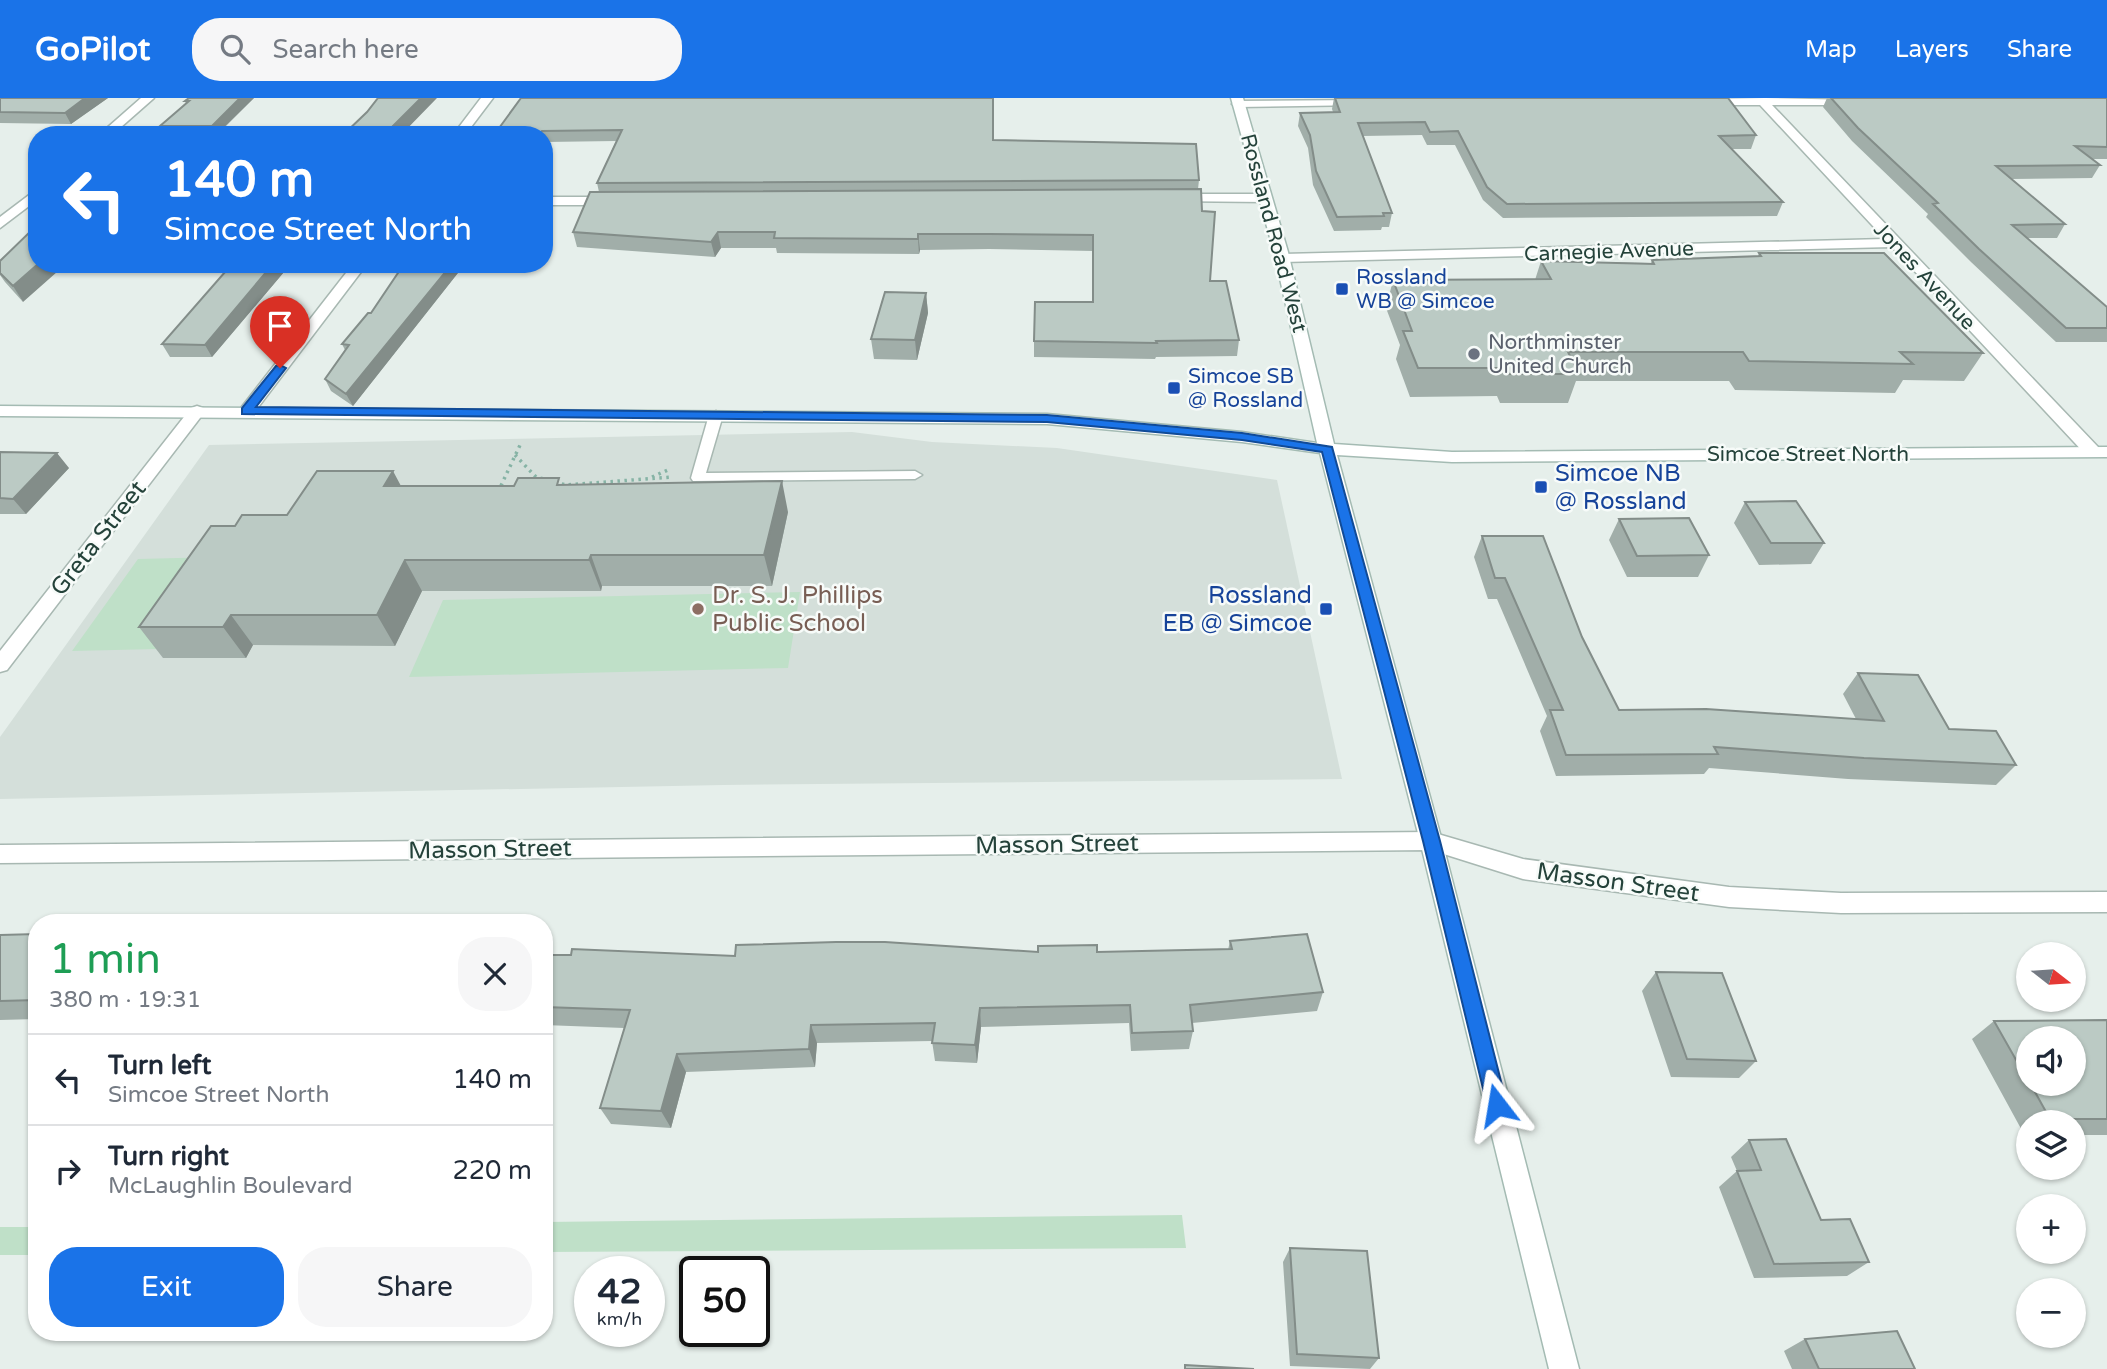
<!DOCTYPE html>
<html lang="en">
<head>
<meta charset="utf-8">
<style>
	:root { --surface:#fff; --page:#f6f6f7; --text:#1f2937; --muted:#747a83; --line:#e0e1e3; --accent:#1a73e8 }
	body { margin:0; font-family:"Varela Round",sans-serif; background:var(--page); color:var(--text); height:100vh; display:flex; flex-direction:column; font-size:26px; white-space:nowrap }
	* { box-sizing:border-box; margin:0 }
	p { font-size:23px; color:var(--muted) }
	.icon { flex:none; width:38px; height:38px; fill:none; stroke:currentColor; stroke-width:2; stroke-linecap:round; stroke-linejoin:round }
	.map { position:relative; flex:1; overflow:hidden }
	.sheet { position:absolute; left:28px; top:816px; width:525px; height:427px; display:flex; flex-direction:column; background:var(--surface); border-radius:28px; box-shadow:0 2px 5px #0004 }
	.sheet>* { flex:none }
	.top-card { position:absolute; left:28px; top:28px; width:525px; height:147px; border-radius:28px; box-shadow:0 2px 5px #0004; background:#1a73e8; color:#fff; overflow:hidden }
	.needle { width:46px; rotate:107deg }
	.controls { position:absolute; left:2016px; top:844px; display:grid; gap:14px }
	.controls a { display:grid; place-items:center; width:70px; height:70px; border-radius:50%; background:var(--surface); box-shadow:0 2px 5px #0004; font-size:35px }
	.speed { position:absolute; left:574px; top:1158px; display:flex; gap:14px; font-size:35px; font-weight:700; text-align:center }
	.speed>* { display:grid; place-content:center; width:91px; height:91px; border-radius:50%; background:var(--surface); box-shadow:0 2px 5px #0004; line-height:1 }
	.speed small { font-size:18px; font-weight:400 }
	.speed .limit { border:4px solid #111; border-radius:10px; background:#fff; color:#111 }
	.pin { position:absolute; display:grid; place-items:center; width:60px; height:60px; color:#fff; margin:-72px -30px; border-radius:50% 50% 50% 0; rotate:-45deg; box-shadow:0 0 7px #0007 }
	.pin .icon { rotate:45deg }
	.me { position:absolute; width:77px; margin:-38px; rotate:346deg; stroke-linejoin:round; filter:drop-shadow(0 0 5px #0008) }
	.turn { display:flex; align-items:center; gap:24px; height:147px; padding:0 21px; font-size:32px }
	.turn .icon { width:91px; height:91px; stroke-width:2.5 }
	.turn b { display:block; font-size:49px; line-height:60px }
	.round { display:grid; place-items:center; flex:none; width:74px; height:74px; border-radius:28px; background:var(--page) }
	.head { display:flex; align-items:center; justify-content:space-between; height:119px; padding:0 21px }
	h1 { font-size:42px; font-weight:600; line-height:52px; color:#1e9e55 }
	.cta { display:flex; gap:14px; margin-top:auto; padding:14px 21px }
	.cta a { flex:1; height:80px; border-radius:28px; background:var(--accent); color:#fff; font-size:28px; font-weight:600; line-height:80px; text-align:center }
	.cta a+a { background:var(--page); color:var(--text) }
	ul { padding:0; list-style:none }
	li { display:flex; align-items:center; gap:21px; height:91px; padding:0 21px; border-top:2px solid var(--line) }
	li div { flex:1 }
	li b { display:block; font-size:26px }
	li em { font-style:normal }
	header { display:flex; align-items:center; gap:42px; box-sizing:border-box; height:98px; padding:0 35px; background:var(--accent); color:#fff }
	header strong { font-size:33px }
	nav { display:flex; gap:38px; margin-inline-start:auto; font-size:24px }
	.search { width:490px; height:63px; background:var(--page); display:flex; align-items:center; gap:18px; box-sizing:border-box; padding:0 24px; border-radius:28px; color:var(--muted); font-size:26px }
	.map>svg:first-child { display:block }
	.built { fill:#d4dfda }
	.green { fill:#bfe0c8 }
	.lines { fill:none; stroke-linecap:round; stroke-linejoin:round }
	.lane-casing { stroke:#a8b8b2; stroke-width:3 }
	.street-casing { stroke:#a8b8b2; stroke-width:3 }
	.secondary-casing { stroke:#a4bbb3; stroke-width:3 }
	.path { stroke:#86b3a5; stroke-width:3.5; stroke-dasharray:2.5 4.5; stroke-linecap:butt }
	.lane { fill:#fff; fill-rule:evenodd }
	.street { fill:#fff; fill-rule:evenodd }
	.secondary { fill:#fff; fill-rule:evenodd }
	.wall { fill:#a1aea9; fill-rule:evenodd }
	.shaded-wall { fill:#838d89 }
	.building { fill:#bbcac4; stroke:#838d89; stroke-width:2 }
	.route { fill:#1a73e8; stroke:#114b97; stroke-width:2 }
	.transit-dot { fill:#1a4fb4; stroke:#f7fbf9; stroke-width:2.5 }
	.worship-dot { fill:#6b7280; stroke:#f7fbf9; stroke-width:2.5 }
	.education-dot { fill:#8d6e63; stroke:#f7fbf9; stroke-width:2.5 }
	.labels { text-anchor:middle; stroke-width:5; stroke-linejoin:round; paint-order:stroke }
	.far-street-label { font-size:21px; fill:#24423a; stroke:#f7fbf9 }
	.far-transit-label { font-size:21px; fill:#164399; stroke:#f7fbf9; text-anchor:start }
	.far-worship-label { font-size:21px; fill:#5b616d; stroke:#f7fbf9; text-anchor:start }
	.transit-label { font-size:24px; fill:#164399; stroke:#f7fbf9; text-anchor:start }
	.street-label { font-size:24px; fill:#24423a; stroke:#f7fbf9 }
	.education-label { font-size:24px; fill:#785e54; stroke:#f7fbf9; text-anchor:start }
</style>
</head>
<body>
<header>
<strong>GoPilot</strong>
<div class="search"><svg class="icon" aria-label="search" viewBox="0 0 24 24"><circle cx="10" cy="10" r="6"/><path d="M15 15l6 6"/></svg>Search here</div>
<nav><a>Map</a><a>Layers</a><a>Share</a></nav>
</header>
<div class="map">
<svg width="2107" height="1271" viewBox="0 0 2107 1271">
	<rect width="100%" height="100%" fill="#e6efeb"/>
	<path class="built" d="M 852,334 L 932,344 L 1057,350 L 1277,382 L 1342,681 L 723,687 L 0,701 L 0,639 L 209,347 Z"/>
	<path class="green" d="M 218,459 L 158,551 L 72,553 L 138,461 Z
		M 800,494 L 788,570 L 409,579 L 443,502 Z
		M 1182,1117 L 1186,1150 L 544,1154 L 544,1124 Z
		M 0,1129 L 37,1129 L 37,1157 L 0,1157 Z"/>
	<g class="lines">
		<defs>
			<path id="lane" d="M 716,313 L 723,317 L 706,375 L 915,373 L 922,377 L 915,381 L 693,383 L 691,380 L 709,317 Z"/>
			<path id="street" d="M 141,0 L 154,0 L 112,37 L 99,37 Z
				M 481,0 L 493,0 L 465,37 L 453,37 Z
				M 1765,0 L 1856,2 L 1858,4 L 1852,7 L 1772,7 L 2099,350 L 2101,354 L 2099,358 L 2087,358 L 1892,149 L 1283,164 L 1276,160 L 1283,156 L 1885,141 L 1760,7 L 1702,7 L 1696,4 L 1702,1 Z
				M 1362,2 L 1368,5 L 1366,7 L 1238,9 L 1232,6 L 1238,3 Z
				M 37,91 L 37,102 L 0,130 L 0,119 Z
				M 1173,96 L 1265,96 L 1271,100 L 1265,104 L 1168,103 L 1168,97 Z
				M 544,99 L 612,99 L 618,103 L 612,107 L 544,107 Z
				M 353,166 L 367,166 L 253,316 L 241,316 L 239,313 L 241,310 Z
				M 197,308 L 203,310 L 205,313 L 203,316 L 7,572 L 0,574 L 0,553 L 191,310 Z
				M 1431,734 L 1523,761 L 1729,789 L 1841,795 L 2107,794 L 2107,814 L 1841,815 L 1729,809 L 1523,781 L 1431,752 L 0,765 L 0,747 Z"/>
			<path id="secondary" d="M 1231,0 L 1243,0 L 1288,154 L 1334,346 L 1452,354 L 2107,349 L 2107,359 L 1452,364 L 1337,357 L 1442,743 L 1579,1271 L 1549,1271 L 1420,743 L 1320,355 L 1242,344 L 1047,326 L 0,318 L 0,308 L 1047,316 L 1242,334 L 1317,345 L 1274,154 Z"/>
		</defs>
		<use href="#lane" class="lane-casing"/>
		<use href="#street" class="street-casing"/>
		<use href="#secondary" class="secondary-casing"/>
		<path class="path" d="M 515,357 L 536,379 L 544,381
			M 652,379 L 670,371
			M 555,384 L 566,387 L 672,379
			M 498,394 L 521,345"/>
		<use href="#lane" class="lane"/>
		<use href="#street" class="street"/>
		<use href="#secondary" class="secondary"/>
	</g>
	<path class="wall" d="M 0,0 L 108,0 L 71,26 L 0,25 Z
		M 254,0 L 217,37 L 165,37 L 160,28 L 186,6 L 185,3 Z
		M 521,0 L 1199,82 L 1198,91 L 1210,183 L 1239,242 L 1237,258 L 1156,259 L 1155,261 L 1034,259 L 1034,243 L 1093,204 L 1093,153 L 989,151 L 920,152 L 919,156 L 777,155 L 776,150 L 721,150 L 715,159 L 577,149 L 573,134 L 599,94 L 597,85 L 616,43 L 545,44 L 544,45 L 544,37 L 494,37 Z
		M 1328,0 L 1728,0 L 1756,37 L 1751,51 L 1732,51 L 1783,104 L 1777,118 L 1503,120 L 1483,102 L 1455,47 L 1427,47 L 1422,37 L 1363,38 L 1392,115 L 1389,129 L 1382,129 L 1381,132 L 1334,133 L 1313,87 L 1308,50 L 1298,28 L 1300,15 L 1333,14 L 1332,11 L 1334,0 Z
		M 1827,0 L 2107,0 L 2107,61 L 2093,61 L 2100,67 L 2092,80 L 2011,81 L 2065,126 L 2057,140 L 2027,140 L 2107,209 L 2107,244 L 2056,244 L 1971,164 L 1926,119 L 1928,116 L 1852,43 L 1823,9 Z
		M 1759,155 L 1983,255 L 1964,283 L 1903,282 L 1895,295 L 1735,292 L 1729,283 L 1576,283 L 1568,305 L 1500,305 L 1497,298 L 1410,299 L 1396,261 L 1400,247 L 1386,210 L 1393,182 L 1535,182 L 1541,163 L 1651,165 L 1652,162 L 1758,158 Z
		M 0,163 L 23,204 L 5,184 L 0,177 Z
		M 232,166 L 280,166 L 284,174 L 212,259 L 170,259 L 162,246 Z
		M 404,166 L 465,166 L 353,308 L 331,293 L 325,281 L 345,252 L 342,246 L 371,215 Z
		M 926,195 L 928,215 L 917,262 L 874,261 L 871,241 Z
		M 0,354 L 69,370 L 26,416 L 0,416 Z
		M 562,387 L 788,414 L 772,488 L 602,488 L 601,493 L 422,493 L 395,548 L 253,547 L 246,560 L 163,560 L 139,529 L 235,428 L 287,417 L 401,388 L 514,388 Z
		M 1745,404 L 1824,445 L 1811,466 L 1759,467 L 1734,425 Z
		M 1619,421 L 1709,457 L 1698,479 L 1627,479 L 1609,442 Z
		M 1482,438 L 1582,539 L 1619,612 L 1856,621 L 1843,596 L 1858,575 L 1949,631 L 2016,667 L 1996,687 L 1848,681 L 1709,670 L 1704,676 L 1556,678 L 1540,633 L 1547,618 L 1497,501 L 1488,501 L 1474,459 Z
		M 37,836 L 37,921 L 0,922 L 0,837 Z
		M 1230,843 L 1323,894 L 1317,913 L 1192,925 L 1193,933 L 1189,951 L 1131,953 L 1129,925 L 981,929 L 977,965 L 935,963 L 932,943 L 817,945 L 815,969 L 686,974 L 671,1030 L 611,1026 L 600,1010 L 624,930 L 544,927 L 544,857 L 735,858 L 1228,852 Z
		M 1656,874 L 1756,963 L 1739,980 L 1671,979 L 1642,893 Z
		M 2107,922 L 2107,1037 L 2074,1037 L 2074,1024 L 2028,1024 L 2028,1038 L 2025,1038 L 1972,941 L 1994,923 ZM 2028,940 L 2074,985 L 2028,985 Z
		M 1749,1042 L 1821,1122 L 1869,1164 L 1847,1178 L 1754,1180 L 1719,1089 L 1737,1073 L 1731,1059 Z
		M 1290,1150 L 1379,1260 L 1370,1271 L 1290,1268 L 1283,1164 Z
		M 1805,1241 L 1915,1271 L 1792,1271 L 1784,1253 Z"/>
	<path class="shaded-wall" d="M 85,0 L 108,0 L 71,26 L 65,15 Z
		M 240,0 L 254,0 L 216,37 L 212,28 Z
		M 421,0 L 437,0 L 401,37 L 384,37 Z
		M 718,134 L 721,150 L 715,159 L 711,144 Z
		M 918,136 L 920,152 L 919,156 L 918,141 Z
		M 38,166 L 66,166 L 23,204 L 13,188 Z
		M 273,166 L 280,166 L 284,174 L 212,259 L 205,247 Z
		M 452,166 L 465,166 L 353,308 L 346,296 Z
		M 926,195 L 928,215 L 917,262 L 915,242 Z
		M 57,355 L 69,370 L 26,416 L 13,401 Z
		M 393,373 L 409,403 L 384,388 Z
		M 782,383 L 788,414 L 772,488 L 764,457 Z
		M 591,457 L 602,488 L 601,493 L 589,462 Z
		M 405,462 L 422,493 L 395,548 L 377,517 Z
		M 231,517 L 253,547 L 246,560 L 223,529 Z
		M 980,910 L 981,929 L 977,965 L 975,947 Z
		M 811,927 L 817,945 L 815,969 L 809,951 Z
		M 677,956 L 686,974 L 671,1030 L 661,1013 Z"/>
	<path class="building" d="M 0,0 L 85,0 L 65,15 L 0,14 Z
		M 189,0 L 240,0 L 212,28 L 160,28 L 189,3 L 185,3 Z
		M 378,0 L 421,0 L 384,37 L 343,37 L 367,14 Z
		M 521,0 L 993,0 L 993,42 L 1196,46 L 1199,82 L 597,85 L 622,32 L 542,33 L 539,37 L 494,37 Z
		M 1335,0 L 1728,0 L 1756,37 L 1719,38 L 1783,104 L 1507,106 L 1487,89 L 1458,33 L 1430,34 L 1425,24 L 1358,25 L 1392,115 L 1383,115 L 1384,118 L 1337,119 L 1316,73 L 1310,37 L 1300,15 L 1340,14 Z
		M 1831,0 L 2107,0 L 2107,49 L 2075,48 L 2100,67 L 1996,68 L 2065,126 L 2012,127 L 2107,209 L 2107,230 L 2066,230 L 1979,151 L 1933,106 L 1938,105 L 1858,30 Z
		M 1201,91 L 1202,113 L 1215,114 L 1210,183 L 1226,183 L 1239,242 L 1156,243 L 1157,245 L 1034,243 L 1035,204 L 1093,204 L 1093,137 L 989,136 L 918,136 L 918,141 L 774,140 L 775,134 L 718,134 L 711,144 L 573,134 L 590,94 Z
		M 37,127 L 37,166 L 38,166 L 13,188 L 0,175 L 0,163 Z
		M 1759,155 L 1884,155 L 1983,255 L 1900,254 L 1913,266 L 1749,263 L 1743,254 L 1568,254 L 1579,276 L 1509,276 L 1506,270 L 1418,270 L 1403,233 L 1412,233 L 1393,182 L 1551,181 L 1541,163 L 1654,166 L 1652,162 L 1761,158 Z
		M 232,166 L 273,166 L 205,247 L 162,246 Z
		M 404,166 L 452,166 L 346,296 L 325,281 L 349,247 L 342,246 L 368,215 L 371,215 Z
		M 885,194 L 926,195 L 915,242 L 871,241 Z
		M 0,354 L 57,355 L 13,401 L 0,400 Z
		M 317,373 L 393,373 L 384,388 L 514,388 L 518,380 L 559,380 L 557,387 L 782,383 L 764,457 L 591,457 L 589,462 L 405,462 L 377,517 L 231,517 L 223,529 L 139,529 L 211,428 L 235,428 L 242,417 L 287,417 Z
		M 1796,403 L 1824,445 L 1771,445 L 1745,404 Z
		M 1689,420 L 1709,457 L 1637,458 L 1619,421 Z
		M 1482,438 L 1543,438 L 1582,539 L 1619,612 L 1706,611 L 1884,623 L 1858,575 L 1918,577 L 1949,631 L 1996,633 L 2016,667 L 1864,660 L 1714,649 L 1718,656 L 1566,657 L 1550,612 L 1563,612 L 1505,480 L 1495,480 Z
		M 37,836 L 37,902 L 0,903 L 0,837 Z
		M 1307,836 L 1323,894 L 1190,907 L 1193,933 L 1132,935 L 1130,907 L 980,910 L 975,947 L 932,945 L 935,925 L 811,927 L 809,951 L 677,956 L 661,1013 L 600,1010 L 630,912 L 544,909 L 544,857 L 571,857 L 572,851 L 735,858 L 736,847 L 836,844 L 885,844 L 1038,854 L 1038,848 L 1097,847 L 1097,854 L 1232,851 L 1230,843 Z
		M 1656,874 L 1722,875 L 1756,963 L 1687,961 Z
		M 2107,922 L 2107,1021 L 2050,1021 L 2030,985 L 2074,985 L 2074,940 L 2028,940 L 2028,983 L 1994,923 Z
		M 1786,1041 L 1821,1122 L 1850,1121 L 1869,1164 L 1774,1166 L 1737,1073 L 1761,1072 L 1749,1042 Z
		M 1290,1150 L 1367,1153 L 1379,1260 L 1297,1256 Z
		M 1897,1233 L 1915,1271 L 1819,1271 L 1805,1241 Z
		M 1185,1267 L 1254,1271 L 1185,1271 Z"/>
	<path class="route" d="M 280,267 L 286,270 L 256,309 L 1047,317 L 1242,335 L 1332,349 L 1440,743 L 1507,1007 L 1504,1014 L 1497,1016 L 1490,1014 L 1487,1007 L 1423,743 L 1322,354 L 1242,342 L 1047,324 L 242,316 L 242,310 L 276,268 Z"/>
	<g class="transit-dot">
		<rect x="1335" y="184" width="14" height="14" rx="3.5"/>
		<rect x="1167" y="283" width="14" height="14" rx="3.5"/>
		<rect x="1534" y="382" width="14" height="14" rx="3.5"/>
		<rect x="1319" y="504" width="14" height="14" rx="3.5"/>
	</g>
	<circle class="worship-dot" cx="1474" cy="256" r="7"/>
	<circle class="education-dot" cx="698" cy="511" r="7"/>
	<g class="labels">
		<g class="far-street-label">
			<text transform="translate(1274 135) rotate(75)" y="7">Rossland Road West</text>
			<text transform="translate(1609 153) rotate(-2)" y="7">Carnegie Avenue</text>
			<text transform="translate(1925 178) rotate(47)" y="7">Jones Avenue</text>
			<text x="1808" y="363">Simcoe Street North</text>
		</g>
		<g class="far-transit-label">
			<text x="1356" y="186">Rossland<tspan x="1356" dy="24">WB @ Simcoe</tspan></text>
			<text x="1188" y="285">Simcoe SB<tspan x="1188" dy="24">@ Rossland</tspan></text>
		</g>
		<g class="far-worship-label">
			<text x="1488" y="251">Northminster<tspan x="1488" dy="24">United Church</tspan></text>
		</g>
		<g class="transit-label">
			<text x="1555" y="383">Simcoe NB<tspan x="1555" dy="28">@ Rossland</tspan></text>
			<text x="1312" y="505" text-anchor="end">Rossland<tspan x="1312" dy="28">EB @ Simcoe</tspan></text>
		</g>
		<g class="street-label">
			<text transform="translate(98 440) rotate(-52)" y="8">Greta Street</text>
			<text transform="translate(1057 746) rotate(-1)" y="8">Masson Street</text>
			<text transform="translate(490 751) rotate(-1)" y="8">Masson Street</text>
			<text transform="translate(1618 784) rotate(8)" y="8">Masson Street</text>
		</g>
		<g class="education-label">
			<text x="712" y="505">Dr. S. J. Phillips<tspan x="712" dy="28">Public School</tspan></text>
		</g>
	</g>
</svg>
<div class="controls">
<a><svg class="needle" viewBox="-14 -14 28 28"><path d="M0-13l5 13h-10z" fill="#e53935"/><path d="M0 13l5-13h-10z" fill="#747a83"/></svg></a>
<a><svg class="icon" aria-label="sound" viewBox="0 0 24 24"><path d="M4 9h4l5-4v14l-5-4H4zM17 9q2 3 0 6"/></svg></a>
<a><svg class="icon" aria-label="layers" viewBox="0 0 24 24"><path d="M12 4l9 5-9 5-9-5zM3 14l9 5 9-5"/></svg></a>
<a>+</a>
<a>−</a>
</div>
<div class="speed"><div>42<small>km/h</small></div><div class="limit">50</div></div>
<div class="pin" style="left:280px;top:270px;background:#d93025"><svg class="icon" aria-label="arrive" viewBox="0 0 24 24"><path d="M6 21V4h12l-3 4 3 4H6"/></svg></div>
<svg class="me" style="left:1497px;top:1007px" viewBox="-20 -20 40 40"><path d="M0-17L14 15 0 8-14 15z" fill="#1a73e8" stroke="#fff" stroke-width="4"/></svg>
<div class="top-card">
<div class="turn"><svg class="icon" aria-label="left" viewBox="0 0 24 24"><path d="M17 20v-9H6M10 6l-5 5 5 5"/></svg><div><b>140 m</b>Simcoe Street North</div></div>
</div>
<section class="sheet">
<div class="head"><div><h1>1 min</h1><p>380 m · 19:31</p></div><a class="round"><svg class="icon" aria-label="close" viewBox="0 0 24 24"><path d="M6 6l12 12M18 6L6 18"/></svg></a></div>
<ul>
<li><svg class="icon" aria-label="left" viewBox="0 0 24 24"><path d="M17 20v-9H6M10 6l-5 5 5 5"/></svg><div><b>Turn left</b><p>Simcoe Street North</p></div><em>140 m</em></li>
<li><svg class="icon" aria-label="right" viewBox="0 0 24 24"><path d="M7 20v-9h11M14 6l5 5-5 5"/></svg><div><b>Turn right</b><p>McLaughlin Boulevard</p></div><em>220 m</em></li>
</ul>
<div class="cta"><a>Exit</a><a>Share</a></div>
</section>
</div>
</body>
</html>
